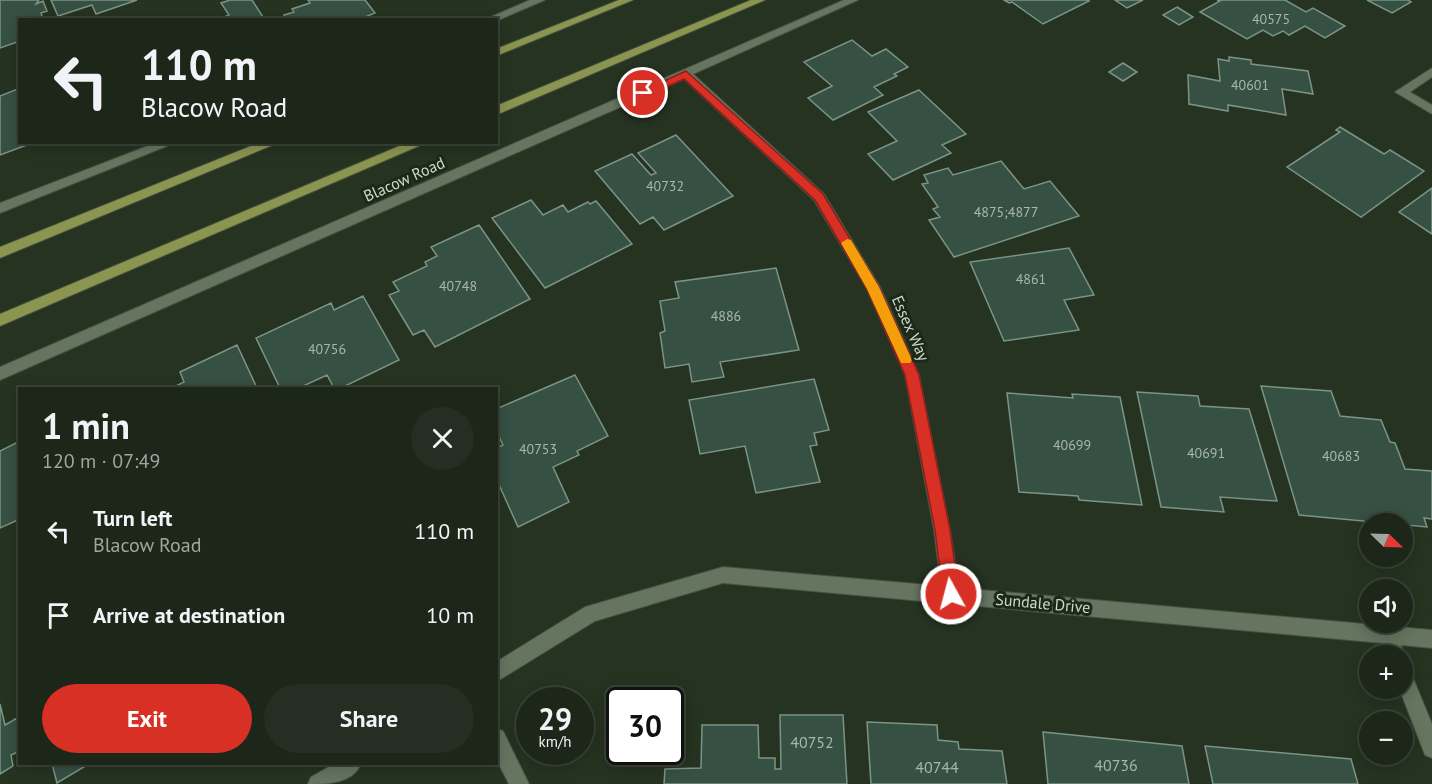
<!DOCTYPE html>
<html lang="en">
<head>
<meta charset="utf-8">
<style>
	:root { --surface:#1c2619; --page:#252e22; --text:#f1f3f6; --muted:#a0a5a2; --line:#3a4338; --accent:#d93025 }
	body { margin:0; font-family:"PT Sans",sans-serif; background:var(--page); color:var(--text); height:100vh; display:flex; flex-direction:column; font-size:22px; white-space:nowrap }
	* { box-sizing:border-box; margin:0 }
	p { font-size:20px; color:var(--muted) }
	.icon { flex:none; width:33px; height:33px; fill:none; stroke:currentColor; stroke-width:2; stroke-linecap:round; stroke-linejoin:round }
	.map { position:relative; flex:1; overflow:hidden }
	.sheet { position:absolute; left:18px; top:387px; width:480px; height:378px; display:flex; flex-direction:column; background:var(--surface); border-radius:0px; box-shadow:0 3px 15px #0003,0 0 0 2px var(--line) }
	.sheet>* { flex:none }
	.top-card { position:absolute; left:18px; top:18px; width:480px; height:126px; border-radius:0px; box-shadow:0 3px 15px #0003,0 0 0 2px var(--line); background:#1c2619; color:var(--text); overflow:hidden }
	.needle { width:39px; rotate:113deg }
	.tools { position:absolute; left:1359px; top:513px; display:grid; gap:12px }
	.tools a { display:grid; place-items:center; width:54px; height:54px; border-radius:50%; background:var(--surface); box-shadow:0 3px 15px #0003,0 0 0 2px var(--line); font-size:30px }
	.speed { position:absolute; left:516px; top:687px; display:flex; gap:12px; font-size:30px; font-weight:700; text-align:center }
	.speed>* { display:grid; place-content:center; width:78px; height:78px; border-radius:50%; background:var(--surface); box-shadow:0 3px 15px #0003,0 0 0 2px var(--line); line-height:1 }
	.speed small { font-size:15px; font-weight:400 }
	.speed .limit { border:3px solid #111; border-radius:9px; background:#fff; color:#111 }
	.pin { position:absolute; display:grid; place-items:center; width:51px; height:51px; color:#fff; margin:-26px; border:3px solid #fff; border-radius:50%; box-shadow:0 2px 6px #0007 }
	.me { position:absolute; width:66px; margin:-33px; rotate:353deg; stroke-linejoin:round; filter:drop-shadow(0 0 4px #0008) }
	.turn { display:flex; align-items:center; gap:21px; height:126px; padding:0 24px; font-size:27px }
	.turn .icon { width:78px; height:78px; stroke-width:2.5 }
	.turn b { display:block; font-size:42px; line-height:51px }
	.round { display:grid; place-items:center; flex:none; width:63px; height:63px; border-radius:32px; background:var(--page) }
	.head { display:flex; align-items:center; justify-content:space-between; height:102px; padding:0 24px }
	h1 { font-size:36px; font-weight:700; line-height:45px }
	.primary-button { display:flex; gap:12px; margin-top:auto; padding:12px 24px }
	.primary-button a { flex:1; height:69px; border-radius:36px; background:var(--accent); color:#fff; font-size:24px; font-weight:700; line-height:69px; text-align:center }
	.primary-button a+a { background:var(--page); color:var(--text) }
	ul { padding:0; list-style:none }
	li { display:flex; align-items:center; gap:18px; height:84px; padding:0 24px }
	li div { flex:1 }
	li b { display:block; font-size:22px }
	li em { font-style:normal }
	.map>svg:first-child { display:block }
	.building { fill:#375044; stroke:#7a9487; stroke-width:1.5 }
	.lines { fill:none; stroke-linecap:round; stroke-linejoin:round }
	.minor-casing { stroke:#455040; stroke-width:2 }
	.major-casing { stroke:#455040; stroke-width:2 }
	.minor { fill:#657560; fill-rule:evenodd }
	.major { fill:#8b954f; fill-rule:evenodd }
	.route { fill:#d93025; stroke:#8d1f18; stroke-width:1.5 }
	.slow { fill:#f59e0b }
	.labels { text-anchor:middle; stroke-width:6; stroke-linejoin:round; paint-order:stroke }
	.number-label { font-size:14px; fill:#a9b6aa }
	.street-label { font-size:16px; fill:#cfd8cc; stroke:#1c2918 }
	.near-number-label { font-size:16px; fill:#a9b6aa }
</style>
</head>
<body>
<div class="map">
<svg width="1432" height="784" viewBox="0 0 1432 784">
	<rect width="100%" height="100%" fill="#263321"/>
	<path class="building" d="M 0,0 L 39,0 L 36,4 L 43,1 L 47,11 L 41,13 L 43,20 L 20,20 L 20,41 L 0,48 Z
		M 51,0 L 137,0 L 96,14 L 92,5 L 58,16 Z
		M 230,0 L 252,0 L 265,20 L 217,20 L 229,15 L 221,3 Z
		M 308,0 L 365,0 L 375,13 L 358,20 L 286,20 L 284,15 L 294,12 L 292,9 L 310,3 Z
		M 1004,0 L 1087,0 L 1089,1 L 1043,24 L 1012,2 L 1009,3 Z
		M 1115,0 L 1143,0 L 1127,8 Z
		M 1217,0 L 1285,0 L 1306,12 L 1313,8 L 1345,26 L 1325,38 L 1305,26 L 1289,35 L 1283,31 L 1273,36 L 1263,30 L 1247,39 L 1200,12 L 1220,1 Z
		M 1367,0 L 1408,0 L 1411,2 L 1392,13 Z
		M 1177,7 L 1193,17 L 1179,25 L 1163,15 Z
		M 852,40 L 872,56 L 886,49 L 908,67 L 894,74 L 897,76 L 874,87 L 883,95 L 833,120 L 808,98 L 832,86 L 804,62 Z
		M 1229,57 L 1251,60 L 1251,64 L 1308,71 L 1313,94 L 1282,89 L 1286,115 L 1228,105 L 1228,111 L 1189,104 L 1188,75 L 1220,81 L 1218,59 L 1229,61 Z
		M 1123,63 L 1137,72 L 1123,81 L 1109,72 Z
		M 20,88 L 20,142 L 35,142 L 0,155 L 0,96 Z
		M 919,90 L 966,134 L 942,145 L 951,153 L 893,180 L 868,154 L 897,141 L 868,112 Z
		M 1340,127 L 1384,154 L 1390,150 L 1424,171 L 1361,217 L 1287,167 L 1340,132 L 1336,130 Z
		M 676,135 L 733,196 L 664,230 L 653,217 L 640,224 L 595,171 L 632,154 L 651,175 L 656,173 L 638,153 Z
		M 1001,161 L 1024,189 L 1050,181 L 1079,216 L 954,257 L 929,220 L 940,217 L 933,209 L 938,207 L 922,184 L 928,183 L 924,175 L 948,168 L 953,175 Z
		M 1432,188 L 1432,234 L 1399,212 Z
		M 531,200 L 543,215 L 563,205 L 568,212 L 588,202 L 590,204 L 596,201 L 632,244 L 545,288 L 492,218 Z
		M 479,225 L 530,299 L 435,347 L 424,330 L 413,335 L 389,295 L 399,291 L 393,282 L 427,266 L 425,262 L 437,256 L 431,247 Z
		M 1069,248 L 1094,295 L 1064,300 L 1079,330 L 1004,341 L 970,262 Z
		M 776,268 L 799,350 L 720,362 L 724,377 L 692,382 L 689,364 L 665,368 L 660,333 L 665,331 L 660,301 L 679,298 L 675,282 Z
		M 363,296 L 399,360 L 341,388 L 334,388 L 327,375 L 299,388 L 280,388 L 256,338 L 331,303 L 334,310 Z
		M 237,345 L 257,388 L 172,388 L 184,382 L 180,372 Z
		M 575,375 L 608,436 L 577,451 L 579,455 L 553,467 L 569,502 L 518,527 L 496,478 L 496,448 L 503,445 L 496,430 L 496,409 Z
		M 814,379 L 829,430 L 814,433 L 817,445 L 810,446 L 820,482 L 756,493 L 745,446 L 700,454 L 689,400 Z
		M 1261,386 L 1331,391 L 1340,416 L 1381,420 L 1390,442 L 1395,443 L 1405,469 L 1432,471 L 1432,519 L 1424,518 L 1427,527 L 1299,515 Z
		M 1137,392 L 1198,396 L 1200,406 L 1249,409 L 1277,501 L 1220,497 L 1224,512 L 1161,507 Z
		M 1007,393 L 1073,398 L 1072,394 L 1120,397 L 1142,505 L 1079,500 L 1078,496 L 1019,492 Z
		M 20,441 L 20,519 L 0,528 L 0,451 Z
		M 0,704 L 5,725 L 17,718 L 20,727 L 20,751 L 11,755 L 13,766 L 0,774 Z
		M 780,715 L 843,715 L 847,784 L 664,784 L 665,769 L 701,768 L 702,725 L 758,725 L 759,758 L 775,758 L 775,769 L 781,769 Z
		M 867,722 L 937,725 L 938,740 L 958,742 L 959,749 L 1002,751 L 1007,784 L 871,784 Z
		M 1043,732 L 1182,746 L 1189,784 L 1048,784 Z
		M 1205,746 L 1351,759 L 1358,784 L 1213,784 Z
		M 52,764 L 89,764 L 57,783 Z"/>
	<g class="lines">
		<defs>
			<path id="minor" d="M 530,0 L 545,0 L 496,21 L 484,20 Z
				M 844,0 L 858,0 L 693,74 L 824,194 L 880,287 L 919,375 L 950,530 L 959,588 L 1432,630 L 1432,648 L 1401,645 L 1405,656 L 1402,662 L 1402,656 L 1387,656 L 1382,643 L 723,583 L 595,621 L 496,682 L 496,662 L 585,607 L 723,567 L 941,586 L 934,530 L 905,375 L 867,289 L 814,200 L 684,79 L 0,380 L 0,367 Z
				M 1432,68 L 1432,77 L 1410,92 L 1432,105 L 1432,114 L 1395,92 Z
				M 158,142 L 177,142 L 0,213 L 0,203 Z
				M 1402,663 L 1408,666 L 1432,724 L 1432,758 L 1425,755 L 1399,688 L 1402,688 Z
				M 496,729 L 503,731 L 529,784 L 509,784 L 496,759 Z
				M 334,764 L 361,764 C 352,784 327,784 308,784 L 311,777 Z"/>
			<path id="major" d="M 619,0 L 633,0 L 496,56 L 496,49 Z
				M 751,0 L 765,0 L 496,115 L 496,106 Z
				M 261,142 L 280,142 L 0,258 L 0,247 Z
				M 409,142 L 428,142 L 0,326 L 0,314 Z"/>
		</defs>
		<use href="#minor" class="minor-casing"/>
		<use href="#major" class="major-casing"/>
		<use href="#minor" class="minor"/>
		<use href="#major" class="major"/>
	</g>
	<path class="route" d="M 686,71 L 823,194 L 879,287 L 919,375 L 950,530 L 959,594 L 956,600 L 951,602 L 945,600 L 943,594 L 935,530 L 905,375 L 867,289 L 815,200 L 684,79 L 647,96 L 643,97 L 638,93 Z"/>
	<path class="slow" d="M 847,239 L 851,240 L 879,287 L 912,360 L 910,363 L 901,363 L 867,289 L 841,243 Z"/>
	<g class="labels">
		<g class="number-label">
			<text x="1271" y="24">40575</text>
			<text x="1250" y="90">40601</text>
			<text x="665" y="191">40732</text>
			<text x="1006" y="217">4875;4877</text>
			<text x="1031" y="284">4861</text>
			<text x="458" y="291">40748</text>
			<text x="726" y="321">4886</text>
			<text x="327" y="354">40756</text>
			<text x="1072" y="450">40699</text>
			<text x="538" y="454">40753</text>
			<text x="1206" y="458">40691</text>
			<text x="1341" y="461">40683</text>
		</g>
		<g class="street-label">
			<text transform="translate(404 179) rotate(-24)" y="6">Blacow Road</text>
			<text transform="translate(911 328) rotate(66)" y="6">Essex Way</text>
			<text transform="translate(1043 603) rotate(5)" y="6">Sundale Drive</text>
		</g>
		<g class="near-number-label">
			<text x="812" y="748">40752</text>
			<text x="1116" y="771">40736</text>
			<text x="937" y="773">40744</text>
		</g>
	</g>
</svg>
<div class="tools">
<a><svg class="needle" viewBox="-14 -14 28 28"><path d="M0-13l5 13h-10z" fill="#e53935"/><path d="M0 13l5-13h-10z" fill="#a0a5a2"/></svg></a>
<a><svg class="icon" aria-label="sound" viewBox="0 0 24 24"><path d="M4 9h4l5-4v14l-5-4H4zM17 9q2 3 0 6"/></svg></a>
<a>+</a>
<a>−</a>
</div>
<div class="speed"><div>29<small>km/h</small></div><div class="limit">30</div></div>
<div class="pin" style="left:643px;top:93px;background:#d93025"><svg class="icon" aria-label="arrive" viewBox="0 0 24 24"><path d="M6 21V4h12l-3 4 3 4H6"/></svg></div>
<svg class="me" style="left:951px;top:594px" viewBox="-20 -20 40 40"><circle r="17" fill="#d93025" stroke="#fff" stroke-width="3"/><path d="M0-11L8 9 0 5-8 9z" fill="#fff"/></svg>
<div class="top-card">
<div class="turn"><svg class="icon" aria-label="left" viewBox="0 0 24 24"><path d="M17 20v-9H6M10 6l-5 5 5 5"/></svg><div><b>110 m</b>Blacow Road</div></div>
</div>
<section class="sheet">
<div class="head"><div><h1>1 min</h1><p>120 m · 07:49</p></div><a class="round"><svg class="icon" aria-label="close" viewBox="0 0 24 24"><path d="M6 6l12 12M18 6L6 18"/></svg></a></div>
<ul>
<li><svg class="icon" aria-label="left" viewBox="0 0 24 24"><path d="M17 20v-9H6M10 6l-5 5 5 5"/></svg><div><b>Turn left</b><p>Blacow Road</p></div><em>110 m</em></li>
<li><svg class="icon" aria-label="arrive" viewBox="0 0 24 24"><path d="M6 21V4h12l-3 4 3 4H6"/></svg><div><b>Arrive at destination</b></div><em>10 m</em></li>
</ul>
<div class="primary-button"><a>Exit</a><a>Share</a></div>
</section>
</div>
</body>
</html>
